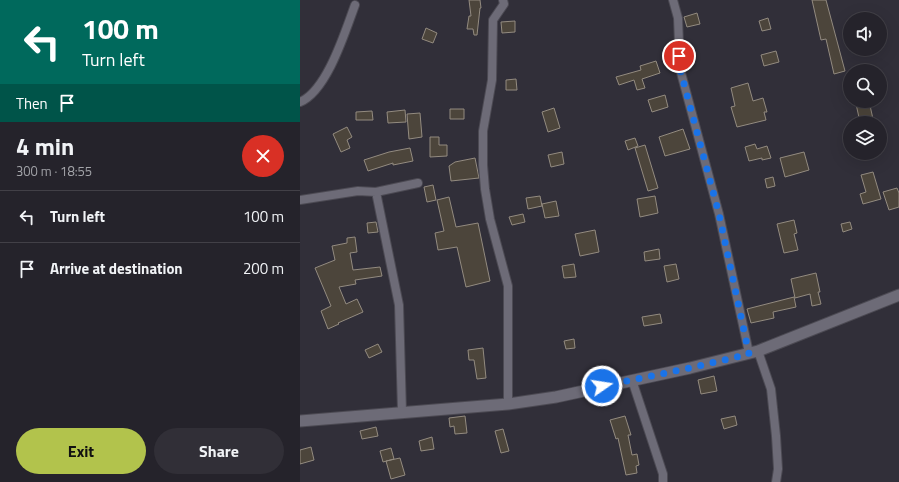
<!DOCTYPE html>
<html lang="en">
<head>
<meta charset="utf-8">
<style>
	:root { --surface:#25232b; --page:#312f37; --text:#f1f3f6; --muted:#a3a4a9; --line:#424047; --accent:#b2c34c }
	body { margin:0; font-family:"Titillium Web",sans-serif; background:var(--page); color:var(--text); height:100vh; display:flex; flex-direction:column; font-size:15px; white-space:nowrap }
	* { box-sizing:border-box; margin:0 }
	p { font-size:13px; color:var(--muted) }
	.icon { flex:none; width:22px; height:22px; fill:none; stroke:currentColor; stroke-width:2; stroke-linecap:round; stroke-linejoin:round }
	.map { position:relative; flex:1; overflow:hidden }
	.sheet { display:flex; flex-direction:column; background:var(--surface); width:300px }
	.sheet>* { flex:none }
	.hud { background:#00695c; color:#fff; overflow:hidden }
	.controls { position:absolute; left:543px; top:12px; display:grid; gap:8px }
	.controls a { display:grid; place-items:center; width:44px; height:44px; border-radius:50%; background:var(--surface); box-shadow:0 4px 16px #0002,0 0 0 1px var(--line); font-size:20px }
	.pin { position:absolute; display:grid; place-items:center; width:34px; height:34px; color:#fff; margin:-17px; border:2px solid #fff; border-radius:50%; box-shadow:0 1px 4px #0007 }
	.me { position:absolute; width:44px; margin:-22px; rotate:77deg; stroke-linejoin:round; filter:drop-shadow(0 0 3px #0008) }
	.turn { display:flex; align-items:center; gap:14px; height:84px; padding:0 16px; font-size:18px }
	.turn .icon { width:52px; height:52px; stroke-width:2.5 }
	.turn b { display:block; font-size:28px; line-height:34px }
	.then { display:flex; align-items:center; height:38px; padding:0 16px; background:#0003; gap:8px; font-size:15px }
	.round { display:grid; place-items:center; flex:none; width:42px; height:42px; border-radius:21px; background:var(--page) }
	.summary { display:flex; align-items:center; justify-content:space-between; height:68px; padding:0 16px }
	h1 { font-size:24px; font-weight:700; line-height:30px }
	.action { display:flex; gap:8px; margin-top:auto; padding:8px 16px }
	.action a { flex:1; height:46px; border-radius:24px; background:var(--accent); color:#111; font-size:16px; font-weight:700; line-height:46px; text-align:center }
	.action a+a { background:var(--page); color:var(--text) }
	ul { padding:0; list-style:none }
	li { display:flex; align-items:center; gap:12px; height:52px; padding:0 16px; border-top:1px solid var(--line) }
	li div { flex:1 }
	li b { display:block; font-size:15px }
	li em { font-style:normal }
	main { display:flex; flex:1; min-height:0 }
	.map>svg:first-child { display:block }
	.building { fill:#4c453b; stroke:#938b80 }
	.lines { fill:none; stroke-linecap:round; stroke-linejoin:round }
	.street-casing { stroke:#4c4a53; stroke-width:10 }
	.secondary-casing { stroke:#4c4a53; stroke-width:13 }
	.street { stroke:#6d6b77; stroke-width:8 }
	.secondary { stroke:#6d6b77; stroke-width:11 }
	.route { stroke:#1a73e8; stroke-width:7; stroke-dasharray:0 12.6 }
</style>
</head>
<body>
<main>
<section class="sheet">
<div class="hud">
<div class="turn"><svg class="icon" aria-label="left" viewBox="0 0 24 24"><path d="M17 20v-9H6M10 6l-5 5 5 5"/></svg><div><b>100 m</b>Turn left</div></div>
<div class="then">Then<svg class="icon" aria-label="arrive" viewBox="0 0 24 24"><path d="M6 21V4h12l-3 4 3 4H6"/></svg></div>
</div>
<div class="summary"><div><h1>4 min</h1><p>300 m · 18:55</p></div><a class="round" style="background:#d93025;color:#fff"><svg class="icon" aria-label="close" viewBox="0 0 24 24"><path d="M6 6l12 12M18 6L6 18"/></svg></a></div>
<ul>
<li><svg class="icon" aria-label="left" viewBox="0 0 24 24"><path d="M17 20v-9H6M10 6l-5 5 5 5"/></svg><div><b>Turn left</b></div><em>100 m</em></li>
<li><svg class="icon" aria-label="arrive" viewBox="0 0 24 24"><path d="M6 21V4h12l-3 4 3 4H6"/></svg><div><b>Arrive at destination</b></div><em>200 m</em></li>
</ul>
<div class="action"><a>Exit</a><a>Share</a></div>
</section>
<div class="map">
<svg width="599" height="482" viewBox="0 0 599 482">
	<rect width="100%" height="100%" fill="#312f39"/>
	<path class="building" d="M 169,0 L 180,0 L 181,8 L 180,8 L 177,35 L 174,35 L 173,29 L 167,29 L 169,16 L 171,16 Z
		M 512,0 L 526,0 L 545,71 L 534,74 L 526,39 L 521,40 Z
		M 397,13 L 400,24 L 387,27 L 384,17 Z
		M 468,18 L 471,29 L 462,31 L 459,21 Z
		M 215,21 L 215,32 L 202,33 L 201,22 Z
		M 126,28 L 137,33 L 133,43 L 122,39 Z
		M 476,51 L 479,62 L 464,66 L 461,55 Z
		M 356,61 L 360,73 L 342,79 L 345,88 L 337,90 L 334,80 L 319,85 L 316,77 L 341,70 L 340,66 Z
		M 216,79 L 217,90 L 206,90 L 206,80 Z
		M 448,83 L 453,101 L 463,98 L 467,112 L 464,112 L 466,120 L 437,127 L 431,107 L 435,106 L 431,88 Z
		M 365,95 L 368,107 L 352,112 L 348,100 Z
		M 569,101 L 573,119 L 560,122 L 556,104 Z
		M 254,108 L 260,128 L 248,132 L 242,112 Z
		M 150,109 L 164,109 L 164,119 L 150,119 Z
		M 105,110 L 106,122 L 88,123 L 87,112 Z
		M 72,111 L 73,120 L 56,120 L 56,112 Z
		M 120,113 L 122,137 L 109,139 L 107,114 Z
		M 47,127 L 52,137 L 47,140 L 50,148 L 41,152 L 33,134 Z
		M 383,129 L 390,149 L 365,156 L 359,137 Z
		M 130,137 L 139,137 L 139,145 L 147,145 L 147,156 L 130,157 Z
		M 335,138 L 338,146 L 328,150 L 325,141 Z
		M 455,144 L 457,149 L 467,146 L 471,158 L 462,160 L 462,158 L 449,161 L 445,147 Z
		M 345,145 L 358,188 L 348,191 L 335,148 Z
		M 110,148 L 113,161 L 93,165 L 93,163 L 68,171 L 64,160 L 89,152 Z
		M 262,152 L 264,164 L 251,167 L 248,155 Z
		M 504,152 L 509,170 L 485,177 L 480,158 Z
		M 175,158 L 179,178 L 151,181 L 149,166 L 155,162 Z
		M 573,172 L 581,199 L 563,204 L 560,194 L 566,192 L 561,175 Z
		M 473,177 L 475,186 L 467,188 L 465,179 Z
		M 133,185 L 136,200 L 127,202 L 124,187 Z
		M 597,188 L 599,193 L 599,207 L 589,210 L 583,192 Z
		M 240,196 L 242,206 L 228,209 L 226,198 Z
		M 355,196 L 358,213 L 340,217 L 337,199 Z
		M 149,197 L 156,227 L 178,223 L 190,281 L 166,287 L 157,247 L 138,250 L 135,233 L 144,231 L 137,200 Z
		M 256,201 L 259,216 L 245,218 L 242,204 Z
		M 223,214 L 225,222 L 212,225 L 209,217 Z
		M 494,220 L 497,233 L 494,234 L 498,250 L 484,253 L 477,224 Z
		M 76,222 L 78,232 L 68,233 L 67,223 Z
		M 550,222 L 552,229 L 543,232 L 541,224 Z
		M 295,230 L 299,252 L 280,256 L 275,234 Z
		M 55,237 L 57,252 L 50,253 L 53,270 L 80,267 L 82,276 L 55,280 L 56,284 L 39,287 L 46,304 L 57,299 L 63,312 L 38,323 L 39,324 L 28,329 L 21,311 L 31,306 L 15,268 L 35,260 L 32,246 L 47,243 L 47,238 Z
		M 359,249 L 360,259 L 345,261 L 344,252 Z
		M 274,264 L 276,277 L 264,278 L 262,266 Z
		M 376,264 L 379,279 L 367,282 L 364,266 Z
		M 516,273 L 520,292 L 518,292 L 521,304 L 512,306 L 510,294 L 495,298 L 491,279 Z
		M 494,297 L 496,307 L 473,312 L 474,318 L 451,323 L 447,309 Z
		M 360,314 L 362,323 L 344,326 L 342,317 Z
		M 274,339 L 275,348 L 266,349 L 264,341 Z
		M 78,344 L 82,352 L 69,358 L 65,350 Z
		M 183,348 L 186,378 L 177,379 L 174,360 L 169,360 L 168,350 Z
		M 414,376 L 417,391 L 401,394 L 398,380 Z
		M 165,416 L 167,433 L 155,434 L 154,426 L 150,427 L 149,418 Z
		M 325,416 L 331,435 L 328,435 L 332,455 L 337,454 L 339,465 L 336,466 L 337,473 L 326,475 L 318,438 L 316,439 L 310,420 Z
		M 435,416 L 437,425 L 424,429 L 421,419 Z
		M 76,427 L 78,436 L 62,439 L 60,431 Z
		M 203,429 L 209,451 L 201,453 L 195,431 Z
		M 132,437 L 134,449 L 121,451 L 119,441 Z
		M 11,447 L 14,460 L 0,464 L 0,450 Z
		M 91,448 L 94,459 L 83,462 L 80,451 Z
		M 100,458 L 105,475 L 91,479 L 86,461 Z"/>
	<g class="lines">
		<defs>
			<path id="street" d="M 203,0 L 204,4 L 193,20 L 192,80 L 183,131 L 183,165 L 185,189 L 190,219 L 208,286 L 208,404
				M 373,0 L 378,18 L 380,69 L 419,214 L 449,353
				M 0,102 C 27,91 45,32 55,5
				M 76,192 L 99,305 L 102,412
				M 0,200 L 58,191 L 76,192 L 118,183
				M 458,351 L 471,389 L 476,436 L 478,469 L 476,482
				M 332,380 L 363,474 L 363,482"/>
			<path id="secondary" d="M 0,421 L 208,404 L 256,397 L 390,368 L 458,351 L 599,295"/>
		</defs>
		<use href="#street" class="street-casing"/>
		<use href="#secondary" class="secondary-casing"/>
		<use href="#street" class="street"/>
		<use href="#secondary" class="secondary"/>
	</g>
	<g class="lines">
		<path class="route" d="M 302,386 L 390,368 L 449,354 L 419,214 L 380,69 L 379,56"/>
	</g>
</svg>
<div class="controls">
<a><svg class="icon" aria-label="sound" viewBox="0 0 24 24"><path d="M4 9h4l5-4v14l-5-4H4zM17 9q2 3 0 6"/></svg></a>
<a><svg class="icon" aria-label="search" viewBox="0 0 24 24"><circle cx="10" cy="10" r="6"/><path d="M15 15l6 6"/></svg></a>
<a><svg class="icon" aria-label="layers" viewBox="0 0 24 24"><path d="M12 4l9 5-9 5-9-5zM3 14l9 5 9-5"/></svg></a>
</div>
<div class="pin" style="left:379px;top:56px;background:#d93025"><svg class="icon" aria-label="arrive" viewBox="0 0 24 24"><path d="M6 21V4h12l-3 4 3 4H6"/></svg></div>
<svg class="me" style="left:302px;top:386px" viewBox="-20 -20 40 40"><circle r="17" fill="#1a73e8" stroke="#fff" stroke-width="3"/><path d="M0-11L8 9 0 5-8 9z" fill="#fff"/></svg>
</div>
</main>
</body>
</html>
